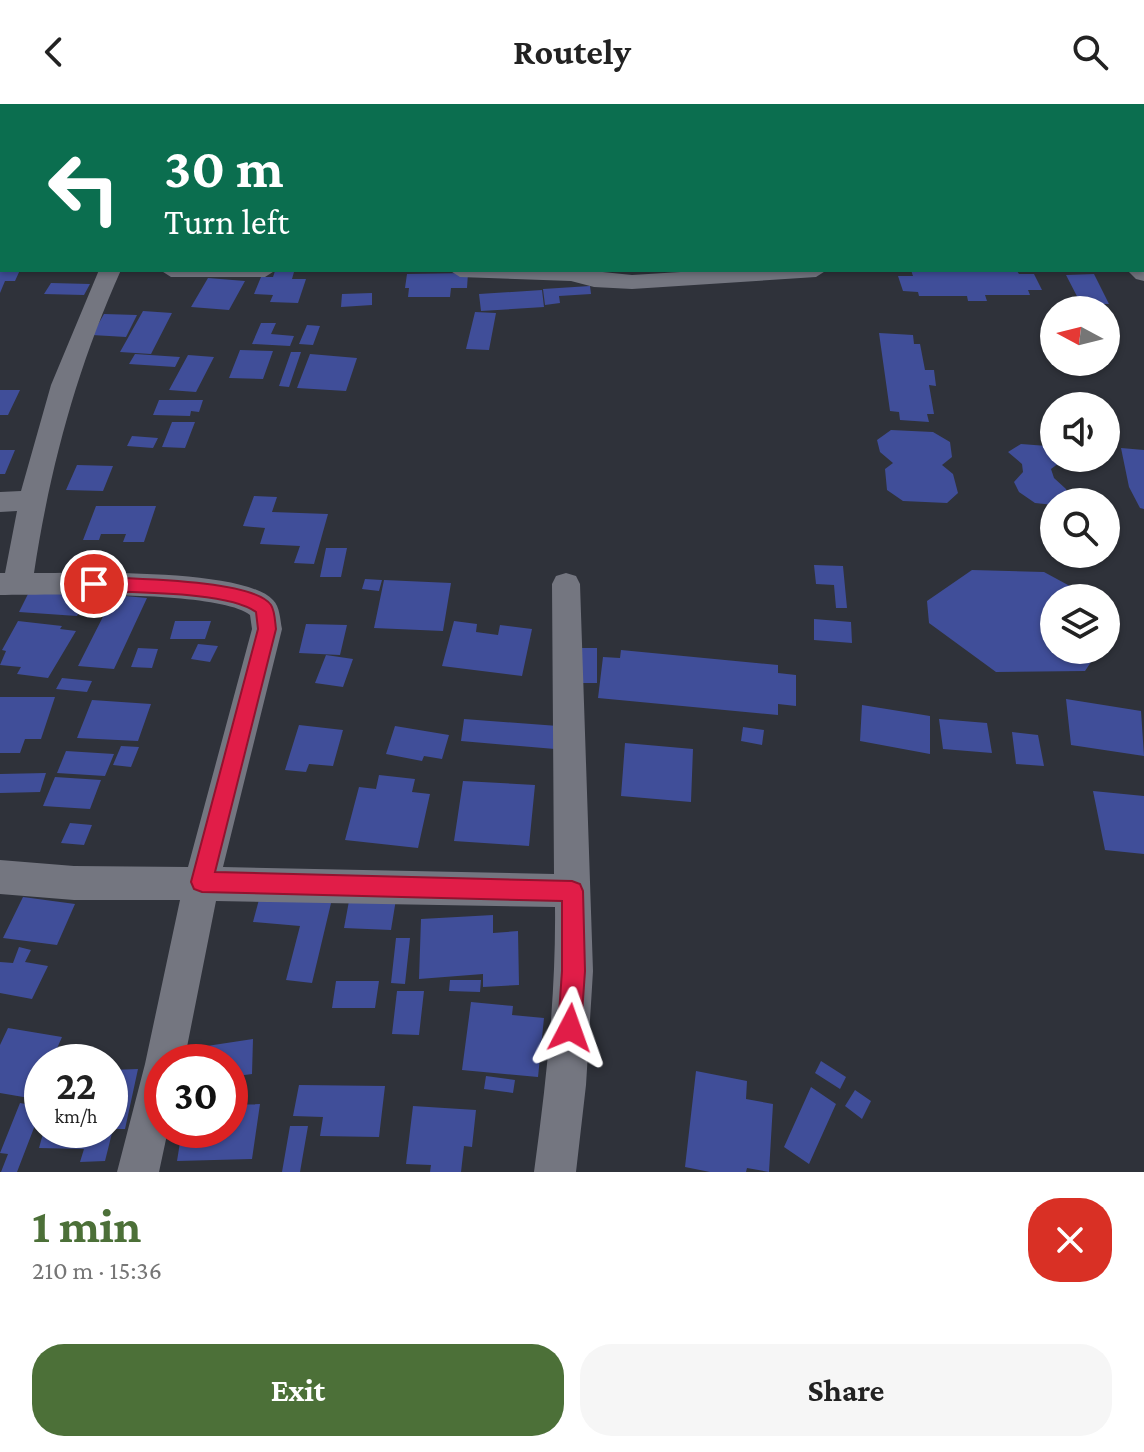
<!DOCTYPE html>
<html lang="en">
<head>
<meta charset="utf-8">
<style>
	:root { --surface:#fff; --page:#f6f6f6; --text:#222; --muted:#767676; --accent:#4c7038 }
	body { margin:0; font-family:"Crimson Pro",serif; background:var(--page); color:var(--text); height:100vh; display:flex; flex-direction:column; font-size:30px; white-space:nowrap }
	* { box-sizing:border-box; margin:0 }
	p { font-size:26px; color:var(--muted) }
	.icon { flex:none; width:44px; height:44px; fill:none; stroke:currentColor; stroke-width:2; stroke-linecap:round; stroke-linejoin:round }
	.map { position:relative; height:1068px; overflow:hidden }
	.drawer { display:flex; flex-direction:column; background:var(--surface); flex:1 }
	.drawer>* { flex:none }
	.top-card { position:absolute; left:0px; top:0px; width:1144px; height:168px; box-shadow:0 2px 6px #0004; background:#0b6e4f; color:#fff; overflow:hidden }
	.needle { width:52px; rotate:277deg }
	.buttons { position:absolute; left:1040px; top:192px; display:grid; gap:16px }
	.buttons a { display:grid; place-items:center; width:80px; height:80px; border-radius:50%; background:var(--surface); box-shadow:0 2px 6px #0004; font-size:40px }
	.speed { position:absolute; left:24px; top:940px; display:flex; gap:16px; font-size:40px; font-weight:700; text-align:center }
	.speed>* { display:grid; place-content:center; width:104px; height:104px; border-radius:50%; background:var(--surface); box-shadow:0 2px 6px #0004; line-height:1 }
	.speed small { font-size:20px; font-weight:400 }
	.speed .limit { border:12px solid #d22; background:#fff; color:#111 }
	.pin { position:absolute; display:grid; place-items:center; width:68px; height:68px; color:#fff; margin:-34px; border:4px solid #fff; border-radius:50%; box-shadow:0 2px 8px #0007 }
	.me { position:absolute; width:88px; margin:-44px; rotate:4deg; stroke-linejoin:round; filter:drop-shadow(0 0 6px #0008) }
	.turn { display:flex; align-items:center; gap:28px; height:168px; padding:0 32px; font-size:36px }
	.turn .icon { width:104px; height:104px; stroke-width:2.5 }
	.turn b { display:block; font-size:56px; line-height:68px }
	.round { display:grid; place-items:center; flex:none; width:84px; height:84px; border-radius:32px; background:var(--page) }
	.headline { display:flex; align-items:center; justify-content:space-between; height:136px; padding:0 32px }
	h1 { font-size:48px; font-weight:700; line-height:60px; color:var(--accent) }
	.cta { display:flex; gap:16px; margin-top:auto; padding:16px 32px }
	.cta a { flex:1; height:92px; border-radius:32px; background:var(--accent); color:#fff; font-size:32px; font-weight:700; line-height:92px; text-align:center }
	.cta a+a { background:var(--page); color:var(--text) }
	header { display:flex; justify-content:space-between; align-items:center; height:104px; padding:0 32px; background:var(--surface); font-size:36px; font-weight:700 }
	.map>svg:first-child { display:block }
	.building { fill:#404e99 }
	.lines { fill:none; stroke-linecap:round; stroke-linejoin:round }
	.minor { fill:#747680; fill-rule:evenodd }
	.route { fill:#e11d48; stroke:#92132f; stroke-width:2 }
</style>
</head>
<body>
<header><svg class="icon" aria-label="back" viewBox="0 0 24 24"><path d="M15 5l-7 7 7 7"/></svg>Routely<svg class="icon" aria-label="search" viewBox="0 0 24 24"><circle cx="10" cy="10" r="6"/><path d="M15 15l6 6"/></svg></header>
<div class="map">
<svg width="1144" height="1068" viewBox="0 0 1144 1068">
	<rect width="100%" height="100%" fill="#2f323a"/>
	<path class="building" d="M 0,166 L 20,166 L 15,177 L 5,177 L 0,189 Z
		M 911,166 L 1017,167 L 1019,170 L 1034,170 L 1042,186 L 1028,186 L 1030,191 L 985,191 L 987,197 L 968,197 L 967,192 L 919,192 L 918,188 L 903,187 L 898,172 L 913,172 Z
		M 275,167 L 294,168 L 292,175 L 306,175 L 298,199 L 270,198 L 273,191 L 254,190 L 261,173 L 273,173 Z
		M 468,169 L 467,184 L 451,184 L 450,193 L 408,193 L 409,184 L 405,184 L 407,170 Z
		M 1094,170 L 1109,200 L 1081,200 L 1066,171 Z
		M 208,174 L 245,177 L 229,206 L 191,203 Z
		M 51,179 L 90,180 L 84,191 L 44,190 Z
		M 590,182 L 591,190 L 559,192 L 560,199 L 545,201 L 543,185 Z
		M 542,186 L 544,203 L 481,207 L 479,190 Z
		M 372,189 L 372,201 L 341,203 L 342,190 Z
		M 143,207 L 172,209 L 151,250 L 120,248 Z
		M 475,208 L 496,209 L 489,246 L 466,245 Z
		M 104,210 L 137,211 L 126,233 L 92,231 Z
		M 261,219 L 276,219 L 271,230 L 294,232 L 290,242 L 252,240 Z
		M 307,221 L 320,222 L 313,241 L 299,240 Z
		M 879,229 L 913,231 L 914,240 L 920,240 L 925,266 L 934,266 L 936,282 L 929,281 L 934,310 L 927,310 L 929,318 L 900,316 L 899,308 L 890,307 Z
		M 240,246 L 273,247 L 263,275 L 229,274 Z
		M 291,248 L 301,248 L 289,283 L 279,282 Z
		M 135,250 L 180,253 L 175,263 L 129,260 Z
		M 310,250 L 357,254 L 346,287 L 297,284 Z
		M 188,251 L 214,253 L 196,288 L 169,286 Z
		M 0,286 L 20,286 L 8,311 L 0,311 Z
		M 159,296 L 203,296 L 199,308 L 191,307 L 190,312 L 153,311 Z
		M 172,318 L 195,318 L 185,344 L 162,343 Z
		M 891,326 L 933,328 L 950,338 L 952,353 L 942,361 L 953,370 L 958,389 L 947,399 L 903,397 L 887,386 L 885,365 L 893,359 L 880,348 L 877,336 Z
		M 132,332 L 158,334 L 153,344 L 127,342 Z
		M 1021,340 L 1047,342 L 1054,347 L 1054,354 L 1058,354 L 1059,359 L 1051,365 L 1054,374 L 1066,385 L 1068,392 L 1063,398 L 1054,398 L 1054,401 L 1035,399 L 1019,388 L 1014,378 L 1023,368 L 1022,360 L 1008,348 Z
		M 1121,344 L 1144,346 L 1144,405 L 1140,404 L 1129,383 Z
		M 0,346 L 15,346 L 5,370 L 0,370 Z
		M 77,361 L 113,362 L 103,387 L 66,386 Z
		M 254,392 L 277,393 L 272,408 L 328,410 L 314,460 L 294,459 L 300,442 L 260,440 L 265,424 L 243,422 Z
		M 96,402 L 156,402 L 144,438 L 123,438 L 126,430 L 101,430 L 99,436 L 83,436 Z
		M 326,444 L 347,444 L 341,473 L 320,473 Z
		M 814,461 L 843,462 L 847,504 L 836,504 L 834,481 L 816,480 Z
		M 972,466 L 1044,468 L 1092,494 L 1054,494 L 1054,546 L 1099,546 L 1085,567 L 996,568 L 929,519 L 927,497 Z
		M 365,475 L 382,476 L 379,487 L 362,485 Z
		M 384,476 L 451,479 L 443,527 L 374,524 Z
		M 31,484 L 89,489 L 77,512 L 19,508 Z
		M 114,491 L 147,494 L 114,565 L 78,562 Z
		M 1106,502 L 1116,521 L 1106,536 Z
		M 814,515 L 851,518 L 852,539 L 814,536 Z
		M 18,517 L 62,522 L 60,525 L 76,527 L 48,574 L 17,570 L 21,563 L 0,561 L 6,547 L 2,546 Z
		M 175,517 L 211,517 L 205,535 L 170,535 Z
		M 454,517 L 477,520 L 476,528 L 498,531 L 500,521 L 532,525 L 522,572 L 442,562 Z
		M 306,520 L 347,521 L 340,551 L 299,549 Z
		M 198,540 L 218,542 L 210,558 L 191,555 Z
		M 138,544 L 158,545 L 152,564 L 131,563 Z
		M 582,544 L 597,544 L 597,579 L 581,579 Z
		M 621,546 L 778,561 L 778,569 L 796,571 L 796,602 L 778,600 L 778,611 L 598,594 L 603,553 L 620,554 Z
		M 326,551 L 353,555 L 343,583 L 315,579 Z
		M 62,574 L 92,577 L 87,588 L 56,585 Z
		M 0,593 L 55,593 L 41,635 L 25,635 L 20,649 L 0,649 Z
		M 1066,595 L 1141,607 L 1144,652 L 1071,641 Z
		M 92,596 L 151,600 L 138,637 L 77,634 Z
		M 862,601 L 930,612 L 930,650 L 860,637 Z
		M 464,615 L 558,622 L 555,645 L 461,637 Z
		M 939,615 L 987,619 L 992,649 L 943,645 Z
		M 299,621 L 343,626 L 333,662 L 309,660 L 306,668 L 285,666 Z
		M 395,622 L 449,631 L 442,655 L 424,652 L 422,657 L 386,650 Z
		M 743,623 L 764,626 L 762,641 L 741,637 Z
		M 1012,628 L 1038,631 L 1044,662 L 1016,660 Z
		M 625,639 L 693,645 L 691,698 L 621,692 Z
		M 121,642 L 139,643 L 131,663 L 113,661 Z
		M 66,647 L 114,650 L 105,672 L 57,669 Z
		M 46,669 L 40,688 L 0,689 L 0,670 Z
		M 379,671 L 415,675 L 412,688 L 430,690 L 418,744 L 345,736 L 359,683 L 376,685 Z
		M 55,673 L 101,676 L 90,705 L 43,702 Z
		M 463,677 L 535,681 L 529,742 L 454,737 Z
		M 1093,687 L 1144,692 L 1144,750 L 1105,746 Z
		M 70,719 L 92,721 L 84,741 L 61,739 Z
		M 351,786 L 397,789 L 391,826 L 344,824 Z
		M 261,788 L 332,795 L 312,879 L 286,876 L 300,822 L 253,818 Z
		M 23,793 L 75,800 L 57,841 L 3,834 Z
		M 493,811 L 493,829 L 518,827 L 519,881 L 483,883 L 483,870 L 419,875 L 421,815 Z
		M 396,834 L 410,834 L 405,880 L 391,879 Z
		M 19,843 L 31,846 L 25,858 L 48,862 L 32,895 L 0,889 L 0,858 L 13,859 Z
		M 450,876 L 481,876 L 480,888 L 449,887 Z
		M 336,877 L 379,877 L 375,904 L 332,904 Z
		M 397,887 L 424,887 L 419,931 L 392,930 Z
		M 471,898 L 513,902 L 512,911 L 544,914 L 538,973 L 462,966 Z
		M 8,924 L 62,933 L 51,958 L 42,958 L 42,978 L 35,995 L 0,989 L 0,941 Z
		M 253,935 L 252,970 L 230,973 L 230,958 L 186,958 L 187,945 Z
		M 64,954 L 112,954 L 111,958 L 63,958 Z
		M 821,957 L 846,973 L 840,985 L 815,969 Z
		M 138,965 L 125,1025 L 113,1025 L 105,1057 L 80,1058 L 84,1045 L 39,1044 L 44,1026 L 110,1026 L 110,966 Z
		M 696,967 L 747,977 L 746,995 L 773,1000 L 769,1068 L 747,1064 L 746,1068 L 710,1068 L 685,1063 Z
		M 486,972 L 515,976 L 513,989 L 484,985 Z
		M 299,981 L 385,982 L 379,1033 L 320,1032 L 323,1013 L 293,1012 Z
		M 811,983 L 836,1000 L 809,1060 L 784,1043 Z
		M 855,986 L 871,997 L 862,1015 L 845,1002 Z
		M 20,999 L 42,1003 L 17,1068 L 1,1068 L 8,1050 L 0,1049 Z
		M 260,1000 L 252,1055 L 177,1057 L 182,1026 L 230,1026 L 230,1001 Z
		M 413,1002 L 476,1006 L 472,1043 L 464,1042 L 461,1068 L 430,1068 L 431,1061 L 406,1060 Z
		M 290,1022 L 308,1022 L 300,1068 L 282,1068 Z"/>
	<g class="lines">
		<path class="minor" d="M 514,0 L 532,0 L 533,2 L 515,2 Z
			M 634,0 L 652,0 L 653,2 L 635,2 Z
			M 935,0 L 953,0 L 954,2 L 936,2 Z
			M 0,146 L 2,146 L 2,160 L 0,160 Z
			M 1142,160 L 1144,161 L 1144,177 L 1136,175 L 1127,166 L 1142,166 Z
			M 99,166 L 121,166 C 77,264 50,363 34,469 C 81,469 243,464 273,496 C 280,503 280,515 282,525 L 223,763 L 554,770 L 552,480 L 556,472 L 566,469 L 576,472 L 580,480 L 593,867 L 586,981 L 576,1068 L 534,1068 C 546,980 556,892 555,803 L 216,797 L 184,958 L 162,958 L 162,1026 L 168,1026 L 159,1068 L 117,1068 L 145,960 L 180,796 L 74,796 L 0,790 L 0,756 L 74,762 L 188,763 L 252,525 L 250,511 C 218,486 47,491 0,491 L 0,469 L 5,469 L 17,407 L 0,408 L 0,388 L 21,387 L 51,281 Z
			M 160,166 L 276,166 L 265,173 L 171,173 Z
			M 449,166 L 583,166 L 632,171 L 713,166 L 827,166 L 816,173 L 632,185 L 594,183 L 571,177 L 460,173 Z"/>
	</g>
	<path class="route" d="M 94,473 C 128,475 253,475 271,501 C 275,507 275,518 276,525 L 215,768 L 572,777 L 580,780 L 583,787 L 585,867 L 581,924 L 578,932 L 570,936 L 562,932 L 558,924 L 562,867 L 562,797 L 202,788 L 194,785 L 191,778 L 258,525 L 256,508 C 228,487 132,489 94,487 L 85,480 Z"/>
</svg>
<div class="buttons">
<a><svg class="needle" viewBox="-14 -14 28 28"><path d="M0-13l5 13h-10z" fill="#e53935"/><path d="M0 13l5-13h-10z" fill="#767676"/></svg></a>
<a><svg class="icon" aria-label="sound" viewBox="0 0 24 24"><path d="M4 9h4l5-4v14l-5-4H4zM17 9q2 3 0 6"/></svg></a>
<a><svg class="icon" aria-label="search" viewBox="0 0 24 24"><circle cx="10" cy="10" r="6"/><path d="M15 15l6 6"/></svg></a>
<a><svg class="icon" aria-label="layers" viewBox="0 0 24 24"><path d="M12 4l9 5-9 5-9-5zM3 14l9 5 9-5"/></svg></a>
</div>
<div class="speed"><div>22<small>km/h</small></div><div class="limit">30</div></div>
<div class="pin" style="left:94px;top:480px;background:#d93025"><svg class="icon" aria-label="arrive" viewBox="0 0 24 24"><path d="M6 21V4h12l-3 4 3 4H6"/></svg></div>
<svg class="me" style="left:570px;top:924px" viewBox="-20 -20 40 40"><path d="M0-17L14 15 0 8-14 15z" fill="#e11d48" stroke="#fff" stroke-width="4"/></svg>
<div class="top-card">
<div class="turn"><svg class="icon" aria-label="left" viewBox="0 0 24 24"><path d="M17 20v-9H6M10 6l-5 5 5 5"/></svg><div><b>30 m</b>Turn left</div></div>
</div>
</div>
<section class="drawer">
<div class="headline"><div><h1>1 min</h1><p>210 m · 15:36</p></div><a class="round" style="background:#d93025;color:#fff"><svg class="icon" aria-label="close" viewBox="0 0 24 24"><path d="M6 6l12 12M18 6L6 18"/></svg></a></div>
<div class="cta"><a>Exit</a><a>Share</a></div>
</section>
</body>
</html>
